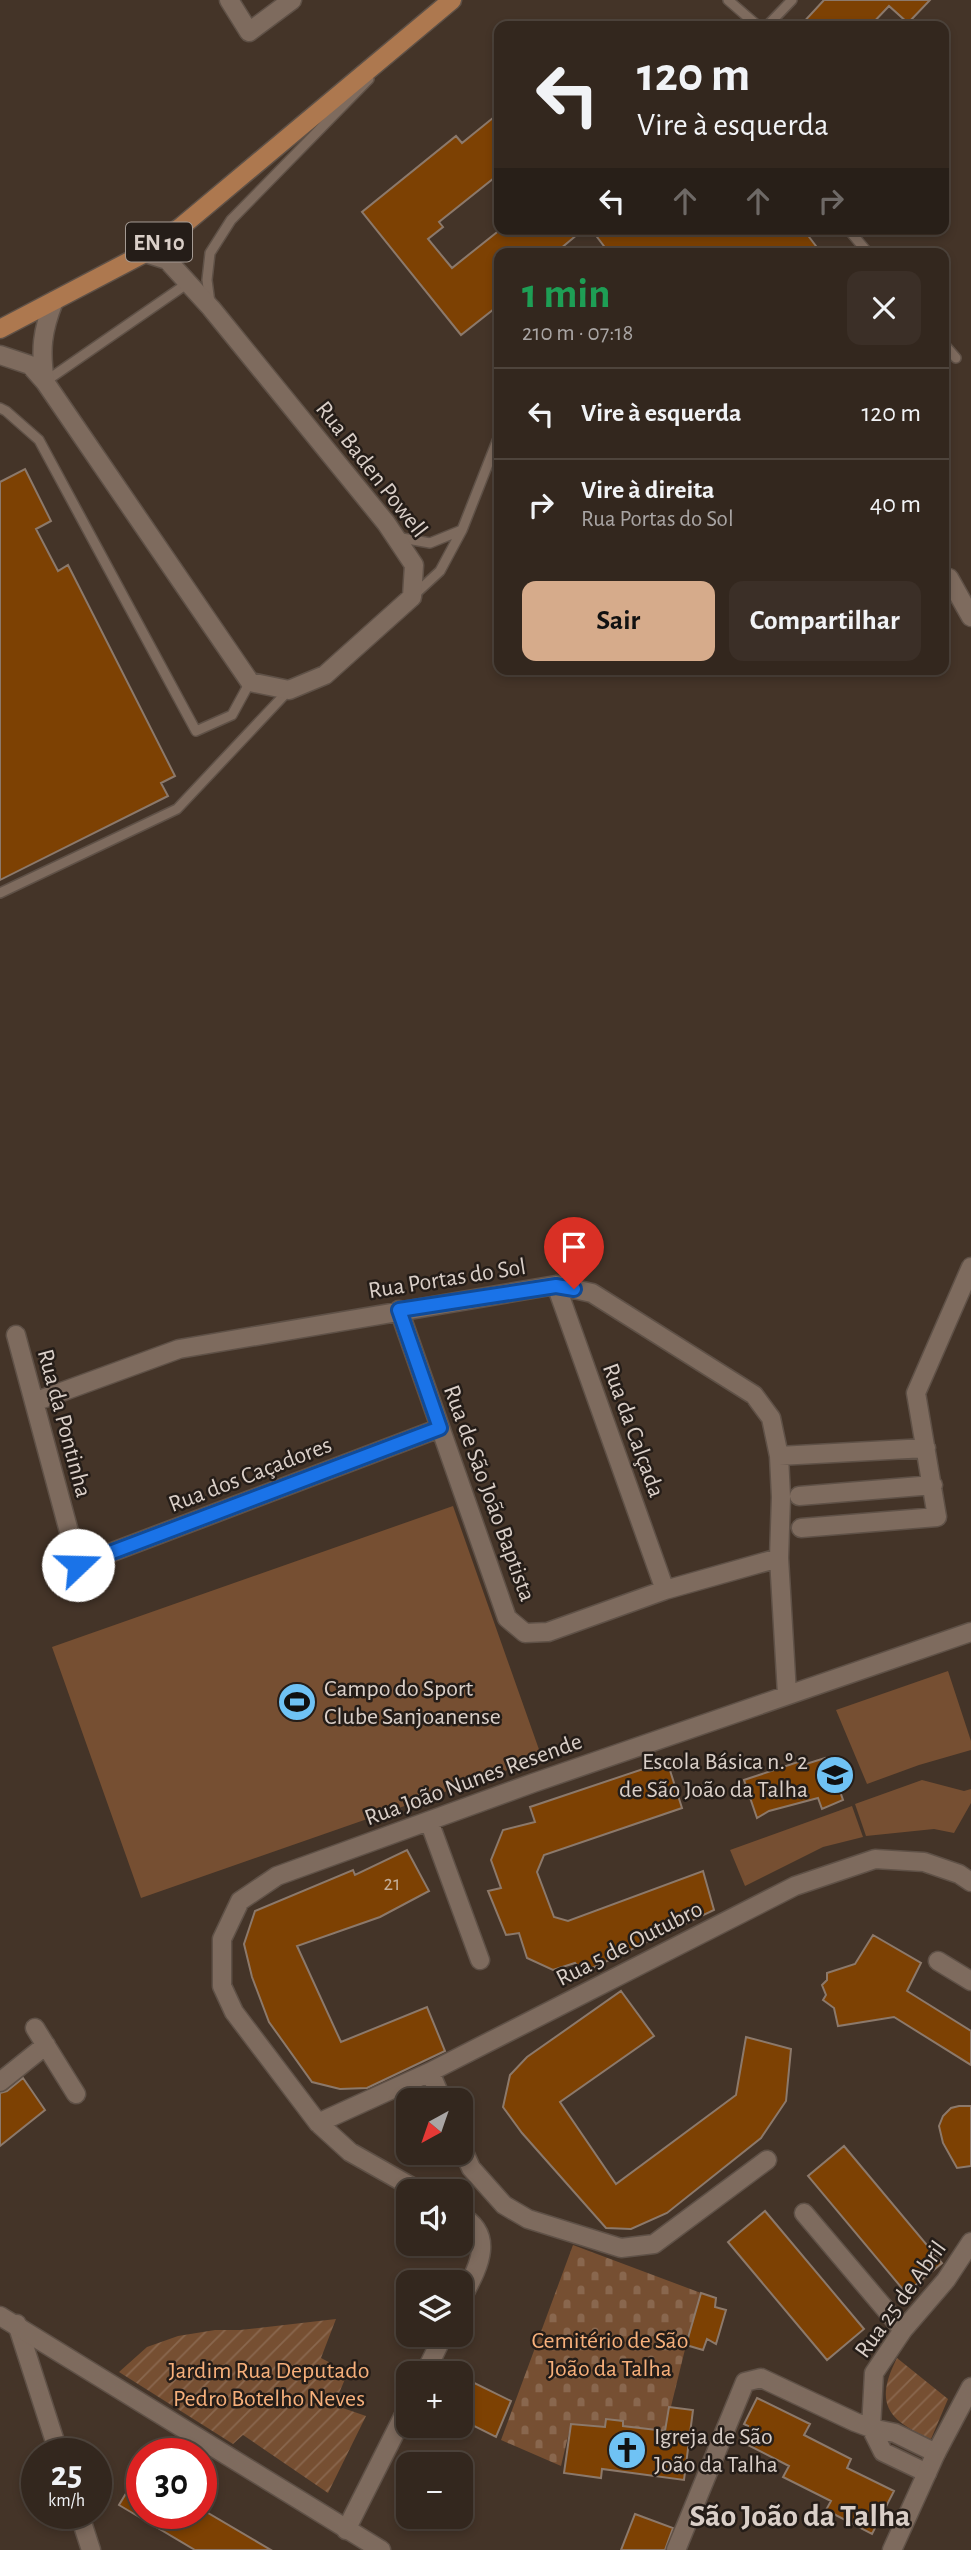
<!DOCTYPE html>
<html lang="pt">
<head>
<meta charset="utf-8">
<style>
	:root { --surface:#33271e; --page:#3b2f27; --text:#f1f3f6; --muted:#a9a5a4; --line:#4e443c; --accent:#d6ab8b }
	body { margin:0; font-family:"Alegreya Sans",sans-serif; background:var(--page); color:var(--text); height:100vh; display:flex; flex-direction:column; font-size:26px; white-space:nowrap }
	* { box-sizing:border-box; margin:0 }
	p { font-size:23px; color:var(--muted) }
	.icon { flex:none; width:38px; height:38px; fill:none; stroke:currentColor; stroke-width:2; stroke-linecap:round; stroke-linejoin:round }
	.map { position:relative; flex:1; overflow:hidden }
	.drawer { position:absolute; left:494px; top:248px; width:455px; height:427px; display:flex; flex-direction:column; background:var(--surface); border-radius:14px; box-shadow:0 4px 10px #0003,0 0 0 2px var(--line) }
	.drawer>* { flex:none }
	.hud { position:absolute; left:494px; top:21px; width:455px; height:214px; border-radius:14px; box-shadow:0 4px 10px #0003,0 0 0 2px var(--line); background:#33271e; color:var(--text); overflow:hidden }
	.needle { width:46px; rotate:220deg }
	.fabs { position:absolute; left:396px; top:2088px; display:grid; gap:14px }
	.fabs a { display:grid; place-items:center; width:77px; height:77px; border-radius:14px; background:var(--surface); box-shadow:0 4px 10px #0003,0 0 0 2px var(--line); font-size:35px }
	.speed { position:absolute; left:21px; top:2438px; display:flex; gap:14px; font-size:35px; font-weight:700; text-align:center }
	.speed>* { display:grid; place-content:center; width:91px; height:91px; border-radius:50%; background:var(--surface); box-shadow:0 4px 10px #0003,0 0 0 2px var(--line); line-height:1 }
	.speed small { font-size:18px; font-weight:400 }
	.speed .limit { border:10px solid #d22; background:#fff; color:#111 }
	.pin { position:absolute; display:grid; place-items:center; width:60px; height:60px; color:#fff; margin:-72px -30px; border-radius:50% 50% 50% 0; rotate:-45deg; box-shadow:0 0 7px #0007 }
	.pin .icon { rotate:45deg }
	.me { position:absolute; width:77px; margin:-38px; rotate:69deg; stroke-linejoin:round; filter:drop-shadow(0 0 5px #0008) }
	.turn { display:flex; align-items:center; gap:24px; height:147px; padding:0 28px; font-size:32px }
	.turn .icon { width:91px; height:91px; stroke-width:2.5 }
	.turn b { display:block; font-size:49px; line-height:60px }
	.lanes { display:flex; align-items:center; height:66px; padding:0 28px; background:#0003; justify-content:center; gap:35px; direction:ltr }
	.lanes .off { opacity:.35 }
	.round { display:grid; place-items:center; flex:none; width:74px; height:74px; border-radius:14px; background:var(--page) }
	.head { display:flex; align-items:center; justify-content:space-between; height:119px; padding:0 28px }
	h1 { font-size:42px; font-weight:700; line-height:52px; color:#1e9e55 }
	.primary-button { display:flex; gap:14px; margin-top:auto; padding:14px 28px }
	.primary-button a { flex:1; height:80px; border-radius:14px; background:var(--accent); color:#111; font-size:28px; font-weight:700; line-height:80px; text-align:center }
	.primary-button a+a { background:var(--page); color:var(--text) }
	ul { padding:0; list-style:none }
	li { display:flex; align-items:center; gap:21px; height:91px; padding:0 28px; border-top:2px solid var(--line) }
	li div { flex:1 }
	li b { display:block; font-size:26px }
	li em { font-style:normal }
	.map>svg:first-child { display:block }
	.cemetery { fill:url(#cemetery-stones) }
	.park { fill:#764f32 }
	.garden { fill:url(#garden-furrows) }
	.building { fill:#7d4103; stroke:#8c796b; stroke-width:2 }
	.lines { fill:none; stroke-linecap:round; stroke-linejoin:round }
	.service-casing { stroke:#5f5147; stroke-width:12 }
	.minor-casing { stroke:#5f5147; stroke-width:21 }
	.tertiary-casing { stroke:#5f5147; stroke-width:21 }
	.primary-casing { stroke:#5f5147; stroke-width:21 }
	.service { stroke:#7e6b5e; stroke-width:9 }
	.minor { stroke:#7e6b5e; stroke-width:18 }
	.tertiary { stroke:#7e6b5e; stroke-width:18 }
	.primary { stroke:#ad784f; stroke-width:18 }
	.route-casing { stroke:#114b97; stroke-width:18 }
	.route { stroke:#1a73e8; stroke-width:12 }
	.labels { text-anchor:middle; stroke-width:5; stroke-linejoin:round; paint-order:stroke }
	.number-label { font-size:21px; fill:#c3ac97 }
	.shield { fill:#251d18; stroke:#a49a93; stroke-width:2 }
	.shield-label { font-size:23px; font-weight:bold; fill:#dacfc8 }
	.street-label { font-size:24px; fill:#dacfc8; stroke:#251d18 }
	.poi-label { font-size:24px; fill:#dacfc8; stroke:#251d18; text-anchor:start }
	.park-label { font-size:24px; fill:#f7b07b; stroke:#251d18 }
	.district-label { font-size:32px; font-weight:bold; fill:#dacfc8; stroke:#251d18 }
</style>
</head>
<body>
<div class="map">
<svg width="971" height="2550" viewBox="0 0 971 2550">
	<defs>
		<pattern id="cemetery-stones" width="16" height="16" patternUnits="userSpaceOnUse" patternTransform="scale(1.75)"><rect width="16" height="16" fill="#764f32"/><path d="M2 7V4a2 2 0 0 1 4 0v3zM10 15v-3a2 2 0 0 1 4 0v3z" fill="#89674e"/></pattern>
		<pattern id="garden-furrows" width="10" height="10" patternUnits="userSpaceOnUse" patternTransform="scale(1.75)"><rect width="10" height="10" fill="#764f32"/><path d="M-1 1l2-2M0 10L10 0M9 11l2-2" fill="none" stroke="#89674e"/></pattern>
	</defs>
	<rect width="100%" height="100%" fill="#443428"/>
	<path class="cemetery" d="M 573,2245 L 701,2293 L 689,2333 L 665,2431 L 571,2424 L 561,2466 L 501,2440 Z"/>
	<path class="park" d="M 453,1506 L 542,1758 L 141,1898 L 52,1647 Z
		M 948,1671 L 971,1741 L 971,1750 L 919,1765 L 867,1784 L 836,1710 Z
		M 922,1780 L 964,1791 L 971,1789 L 971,1803 L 954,1833 L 934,1829 L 866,1836 L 855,1804 Z
		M 852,1806 L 863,1837 L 823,1847 L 745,1886 L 730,1850 Z"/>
	<path class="garden" d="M 336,2319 L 321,2358 L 348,2372 L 334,2405 L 366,2416 L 328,2493 L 243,2435 L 233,2444 L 119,2372 L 147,2347 L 178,2336 L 215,2330 L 240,2330 Z
		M 897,2358 L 948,2399 L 931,2439 C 887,2420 874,2403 897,2358 Z"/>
	<path class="building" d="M 824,0 L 930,0 L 908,23 L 889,6 L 870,26 L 800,26 Z
		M 499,113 L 499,174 L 439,222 L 443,227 L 428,239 L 452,268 L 501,229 L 584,229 L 554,254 L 499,254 L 499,305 L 461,335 L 362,212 L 456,136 L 462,143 Z
		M 591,229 L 803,229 L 822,254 L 610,254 Z
		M 25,469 L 51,521 L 36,529 L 58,571 L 68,565 L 175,776 L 161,783 L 168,796 L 0,880 L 0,482 Z
		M 825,1758 L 830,1778 L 835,1777 L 843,1800 L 822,1809 L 818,1798 L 769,1811 L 757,1818 L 744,1780 L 804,1760 L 806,1764 Z
		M 667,1761 L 682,1808 L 544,1855 L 537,1872 L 554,1917 L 568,1921 L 703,1871 L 714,1910 L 584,1972 L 575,1963 L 553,1970 L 527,1958 L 519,1933 L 506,1935 L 488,1891 L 501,1888 L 491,1860 L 503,1830 L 535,1822 L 530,1807 Z
		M 407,1850 L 429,1891 L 380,1917 L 297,1946 L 341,2042 L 427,2007 L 445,2051 L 367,2088 L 340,2089 L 312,2082 L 269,2022 L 252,1977 L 244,1944 L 255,1911 L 353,1870 L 355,1875 Z
		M 873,1935 L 921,1963 L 907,1991 L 971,2031 L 971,2065 L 894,2017 L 838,2026 L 834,2008 L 823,2000 L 826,1995 L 822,1985 L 827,1980 L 827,1973 L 855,1964 Z
		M 621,1991 L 654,2036 L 560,2102 L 616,2184 L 736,2095 L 746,2037 L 791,2049 L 786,2101 L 761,2138 L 667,2213 L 631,2229 L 606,2228 L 522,2133 L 503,2107 L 510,2075 L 527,2057 Z
		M 23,2078 L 45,2110 L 0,2146 L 0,2093 L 7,2091 Z
		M 959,2106 L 971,2106 L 971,2166 L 957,2168 L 943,2143 L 939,2126 L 943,2116 L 951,2108 Z
		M 844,2146 L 942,2263 L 906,2293 L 808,2176 Z
		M 765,2211 L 864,2329 L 827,2360 L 728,2242 Z
		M 701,2293 L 716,2298 L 715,2307 L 726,2310 L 716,2344 L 707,2339 L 703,2350 L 686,2345 Z
		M 460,2376 L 511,2401 L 496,2437 L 460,2419 Z
		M 757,2398 L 810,2424 L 804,2435 L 851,2459 L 847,2468 L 894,2491 L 872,2534 L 826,2510 L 831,2501 L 783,2477 L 789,2466 L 740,2441 L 748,2426 L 744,2424 Z
		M 669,2407 L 693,2410 L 684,2480 L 602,2469 L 601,2478 L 564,2473 L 571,2424 L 605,2427 L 606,2419 L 623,2421 L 623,2426 L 665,2431 Z
		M 142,2467 L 142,2513 L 208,2513 L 271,2550 L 195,2550 L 119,2505 Z
		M 635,2514 L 673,2528 L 665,2550 L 621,2550 Z"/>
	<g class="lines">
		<defs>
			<path id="service" d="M 728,0 L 758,26
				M 767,26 L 792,0
				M 848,229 L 869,254
				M 210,303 L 207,280 L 210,253 L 231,220 L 369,79
				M 943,343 L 956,358
				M 46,381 L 188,283
				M 0,408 L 6,411 L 39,440 L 196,731 L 232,715 L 250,682
				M 396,537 L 430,543 L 462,530 L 499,436
				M 413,596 L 440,571 L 462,530
				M 0,893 L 177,809 L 289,690"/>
			<path id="minor" d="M 229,0 L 249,32 L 292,0
				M 0,355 L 30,365 L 45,382 L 250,682 L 289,690 L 325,675 L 412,597 L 414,565 L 386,523 L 211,308 L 167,260 L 145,253
				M 45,382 C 40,350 42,331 54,301
				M 949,578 L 971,617
				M 556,1285 L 665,1590
				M 399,1310 L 507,1618 L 525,1633 L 548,1632 L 665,1590 L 779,1558
				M 16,1335 L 78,1565 L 440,1428
				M 34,1402 L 179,1349 L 556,1285 L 592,1293 L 754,1395 L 771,1418 L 779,1456 L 781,1497 L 779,1558 L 787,1694
				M 779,1456 L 926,1448
				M 799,1496 L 933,1485
				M 801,1528 L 937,1517 L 916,1393 L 971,1267
				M 429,1821 L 480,1960
				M 938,1961 L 971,1981
				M 35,2028 L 76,2094
				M 430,2072 L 442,2100
				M 0,2082 L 46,2045
				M 318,2123 L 430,2072 L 795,1886 L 875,1859 L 924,1862 L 959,1874 L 971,1882
				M 460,2143 L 471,2168 L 504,2205 L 528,2219 L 621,2248 L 654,2244 L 767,2160
				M 419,2191 L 350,2152 L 318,2123 L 234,2012 L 222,1986 L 222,1939 L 240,1901 L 277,1876 L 533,1783 L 971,1632
				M 804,2213 L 903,2330
				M 460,2215 C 499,2237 475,2272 460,2302
				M 17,2324 L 59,2454
				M 425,2373 L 444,2334
				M 927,2473 L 883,2452 L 871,2428 L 874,2373 L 903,2330 L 946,2280 L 971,2242
				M 79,2513 L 91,2550
				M 346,2530 L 408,2407
				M 676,2550 L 745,2382 L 761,2378 L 855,2422 L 871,2428 L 895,2433 L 936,2453"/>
			<path id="tertiary" d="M 0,2316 L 381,2550
				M 892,2550 L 936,2453 L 971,2387"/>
			<path id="primary" d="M 0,329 L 145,253 L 182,226 L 452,0"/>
		</defs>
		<use href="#service" class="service-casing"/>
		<use href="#minor" class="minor-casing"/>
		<use href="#tertiary" class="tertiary-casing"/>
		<use href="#primary" class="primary-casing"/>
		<use href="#service" class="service"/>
		<use href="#minor" class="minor"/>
		<use href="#tertiary" class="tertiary"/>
		<use href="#primary" class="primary"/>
	</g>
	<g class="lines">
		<defs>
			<path id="route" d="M 78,1565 L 440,1428 L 399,1310 L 556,1286 L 574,1289"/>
		</defs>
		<use href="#route" class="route-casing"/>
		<use href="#route" class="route"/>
	</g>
	<defs>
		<symbol id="stadium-disc" viewBox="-11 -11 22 22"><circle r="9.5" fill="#6fc2f4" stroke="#251d18"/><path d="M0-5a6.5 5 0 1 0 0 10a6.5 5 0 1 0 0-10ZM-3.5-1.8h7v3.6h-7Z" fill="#111"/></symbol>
		<symbol id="school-disc" viewBox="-11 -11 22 22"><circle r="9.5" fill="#6fc2f4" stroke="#251d18"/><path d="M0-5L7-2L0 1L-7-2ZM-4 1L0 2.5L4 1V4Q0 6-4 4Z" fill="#111"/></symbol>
		<symbol id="church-disc" viewBox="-11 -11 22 22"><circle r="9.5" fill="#6fc2f4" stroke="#251d18"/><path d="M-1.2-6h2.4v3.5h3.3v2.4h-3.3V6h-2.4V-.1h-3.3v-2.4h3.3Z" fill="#111"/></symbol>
	</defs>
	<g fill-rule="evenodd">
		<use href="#stadium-disc" x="275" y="1680" width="44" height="44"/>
		<use href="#school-disc" x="813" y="1753" width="44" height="44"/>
		<use href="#church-disc" x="605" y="2428" width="44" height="44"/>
	</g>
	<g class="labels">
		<g class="number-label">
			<text x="392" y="1890">21</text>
		</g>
		<rect class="shield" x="126" y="222.5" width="66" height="39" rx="5"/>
		<g class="shield-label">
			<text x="159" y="250">EN 10</text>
		</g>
		<g class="street-label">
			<text transform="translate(372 469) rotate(52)" y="8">Rua Baden Powell</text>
			<text transform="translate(447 1278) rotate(-9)" y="8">Rua Portas do Sol</text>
			<text transform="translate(65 1423) rotate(75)" y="8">Rua da Pontinha</text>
			<text transform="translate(634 1430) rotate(70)" y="8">Rua da Calçada</text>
			<text transform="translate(250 1474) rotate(-21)" y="8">Rua dos Caçadores</text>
			<text transform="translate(490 1493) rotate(70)" y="8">Rua de São João Baptista</text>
			<text transform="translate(473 1779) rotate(-20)" y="8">Rua João Nunes Resende</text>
			<text transform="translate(629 1943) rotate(-27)" y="8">Rua 5 de Outubro</text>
			<text transform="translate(900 2299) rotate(-54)" y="8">Rua 25 de Abril</text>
		</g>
		<g class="poi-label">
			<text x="324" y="1696">Campo do Sport<tspan x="324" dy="28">Clube Sanjoanense</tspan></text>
			<text x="808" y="1769" text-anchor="end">Escola Básica n.º 2<tspan x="808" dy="28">de São João da Talha</tspan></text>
			<text x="654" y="2444">Igreja de São<tspan x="654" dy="28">João da Talha</tspan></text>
		</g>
		<g class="park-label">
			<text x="610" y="2348">Cemitério de São<tspan x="610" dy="28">João da Talha</tspan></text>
			<text x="269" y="2378">Jardim Rua Deputado<tspan x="269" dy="28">Pedro Botelho Neves</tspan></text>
		</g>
		<g class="district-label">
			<text x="800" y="2526">São João da Talha</text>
		</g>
	</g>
</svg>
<div class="fabs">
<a><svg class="needle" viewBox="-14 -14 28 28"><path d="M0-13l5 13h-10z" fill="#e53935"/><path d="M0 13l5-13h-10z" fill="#a9a5a4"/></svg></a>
<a><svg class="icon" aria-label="sound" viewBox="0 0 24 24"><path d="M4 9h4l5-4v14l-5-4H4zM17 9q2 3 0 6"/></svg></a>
<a><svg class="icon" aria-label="layers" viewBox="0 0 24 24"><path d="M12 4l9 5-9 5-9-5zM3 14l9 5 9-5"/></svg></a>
<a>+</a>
<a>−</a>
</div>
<div class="speed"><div>25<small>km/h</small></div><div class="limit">30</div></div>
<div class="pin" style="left:574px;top:1289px;background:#d93025"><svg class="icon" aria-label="arrive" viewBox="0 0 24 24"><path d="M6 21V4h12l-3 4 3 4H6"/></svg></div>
<svg class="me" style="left:78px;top:1565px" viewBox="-20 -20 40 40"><circle r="19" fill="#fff"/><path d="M0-13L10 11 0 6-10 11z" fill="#1a73e8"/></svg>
<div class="hud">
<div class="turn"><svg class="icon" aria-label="left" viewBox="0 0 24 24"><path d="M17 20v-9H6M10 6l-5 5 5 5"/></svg><div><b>120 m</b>Vire à esquerda</div></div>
<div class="lanes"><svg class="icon" aria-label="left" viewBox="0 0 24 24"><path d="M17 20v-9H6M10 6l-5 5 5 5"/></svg><svg class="icon off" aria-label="ahead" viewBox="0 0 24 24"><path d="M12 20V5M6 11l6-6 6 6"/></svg><svg class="icon off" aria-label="ahead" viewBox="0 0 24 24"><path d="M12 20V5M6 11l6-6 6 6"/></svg><svg class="icon off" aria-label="right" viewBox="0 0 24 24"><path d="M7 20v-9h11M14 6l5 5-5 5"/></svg></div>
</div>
<section class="drawer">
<div class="head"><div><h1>1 min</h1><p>210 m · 07:18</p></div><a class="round"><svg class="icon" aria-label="close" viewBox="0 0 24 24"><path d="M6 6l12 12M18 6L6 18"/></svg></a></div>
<ul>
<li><svg class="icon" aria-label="left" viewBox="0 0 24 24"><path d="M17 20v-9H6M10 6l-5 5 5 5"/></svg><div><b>Vire à esquerda</b></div><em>120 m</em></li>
<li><svg class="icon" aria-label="right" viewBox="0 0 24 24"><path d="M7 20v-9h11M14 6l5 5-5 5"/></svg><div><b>Vire à direita</b><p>Rua Portas do Sol</p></div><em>40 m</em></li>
</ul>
<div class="primary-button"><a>Sair</a><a>Compartilhar</a></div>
</section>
</div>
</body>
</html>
